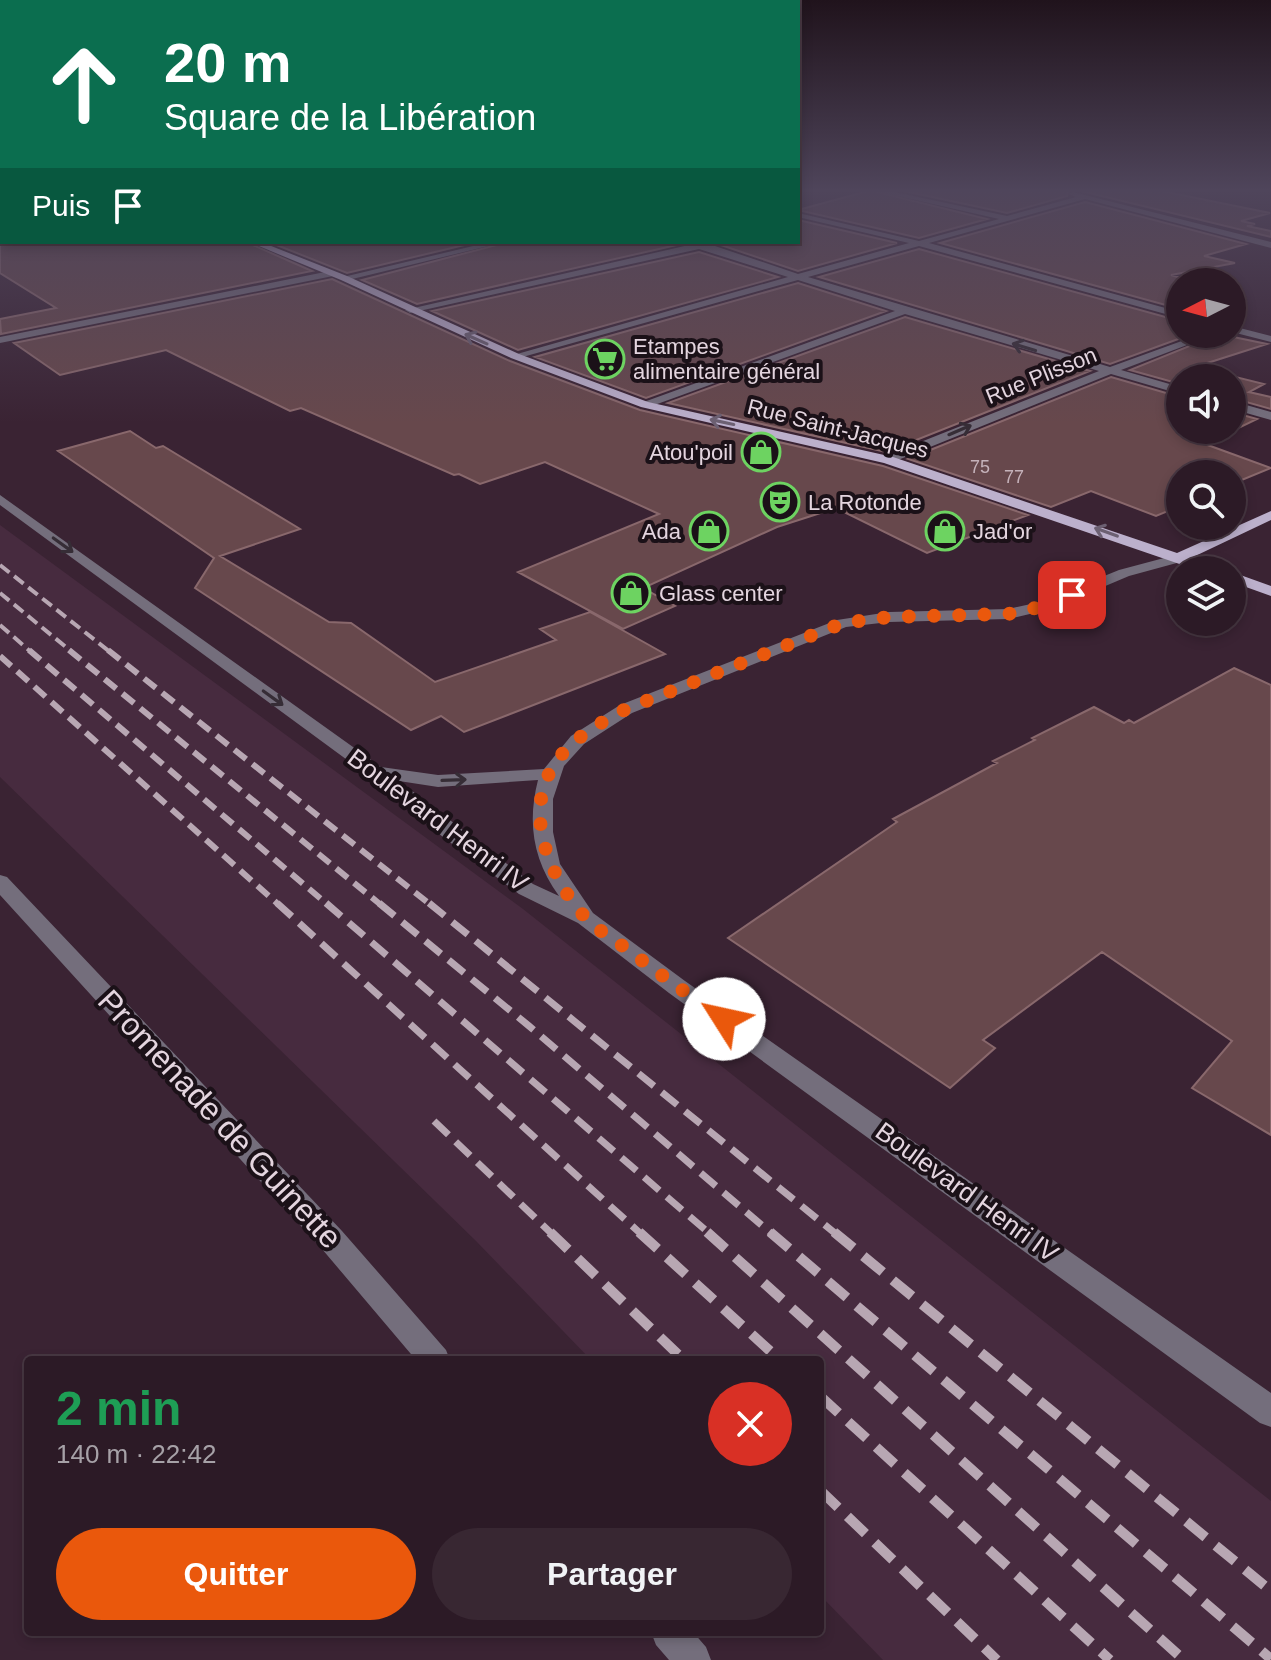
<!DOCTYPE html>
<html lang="fr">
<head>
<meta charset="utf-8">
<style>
	:root { --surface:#2c1a26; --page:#382732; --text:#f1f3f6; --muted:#a6a1a7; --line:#483843; --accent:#ea580c }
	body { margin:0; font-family:Arial,sans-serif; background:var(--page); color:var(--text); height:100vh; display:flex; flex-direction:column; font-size:30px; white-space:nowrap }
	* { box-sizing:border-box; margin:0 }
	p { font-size:26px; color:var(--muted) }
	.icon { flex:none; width:44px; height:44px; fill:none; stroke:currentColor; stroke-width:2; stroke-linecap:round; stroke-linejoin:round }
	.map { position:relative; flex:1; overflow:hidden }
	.drawer { position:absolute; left:24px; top:1356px; width:800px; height:280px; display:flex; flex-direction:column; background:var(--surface); border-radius:8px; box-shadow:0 4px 12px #0003,0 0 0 2px var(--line) }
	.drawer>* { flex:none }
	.banner { position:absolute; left:0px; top:0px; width:800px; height:244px; box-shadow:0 4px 12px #0003,0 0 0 2px var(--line); background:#0b6e4f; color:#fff; overflow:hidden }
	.needle { width:52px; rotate:264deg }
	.tools { position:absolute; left:1166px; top:268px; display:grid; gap:16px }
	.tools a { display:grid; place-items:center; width:80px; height:80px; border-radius:50%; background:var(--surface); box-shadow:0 4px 12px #0003,0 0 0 2px var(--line); font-size:40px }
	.pin { position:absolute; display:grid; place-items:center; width:68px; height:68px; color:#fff; margin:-34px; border-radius:16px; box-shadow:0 4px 12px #0006 }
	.me { position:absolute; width:88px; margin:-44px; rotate:305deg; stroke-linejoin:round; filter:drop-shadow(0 0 6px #0008) }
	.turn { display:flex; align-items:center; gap:28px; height:168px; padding:0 32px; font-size:36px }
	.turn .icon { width:104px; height:104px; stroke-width:2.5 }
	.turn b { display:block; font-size:56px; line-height:68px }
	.then { display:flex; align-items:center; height:76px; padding:0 32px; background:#0003; gap:16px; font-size:30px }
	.round { display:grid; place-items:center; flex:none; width:84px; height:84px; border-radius:42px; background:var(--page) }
	.headline { display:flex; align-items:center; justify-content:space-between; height:136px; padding:0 32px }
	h1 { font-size:48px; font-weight:700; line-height:60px; color:#1e9e55 }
	.cta { display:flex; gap:16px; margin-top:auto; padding:16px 32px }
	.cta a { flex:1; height:92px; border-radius:48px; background:var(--accent); color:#fff; font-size:32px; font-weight:700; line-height:92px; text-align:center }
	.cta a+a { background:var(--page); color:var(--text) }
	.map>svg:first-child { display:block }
	.built { fill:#472b3f }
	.building { fill:#67484c; stroke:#89686c; stroke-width:2 }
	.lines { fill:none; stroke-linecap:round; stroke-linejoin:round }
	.minor { fill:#746e7c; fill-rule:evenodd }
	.major { fill:#bcb0cc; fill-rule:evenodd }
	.rail-far3 { stroke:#b8a7b3; stroke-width:4; stroke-dasharray:12 6; stroke-linecap:butt }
	.rail-far2 { stroke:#b8a7b3; stroke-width:6; stroke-dasharray:15 8; stroke-linecap:butt }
	.rail-far1 { stroke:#b8a7b3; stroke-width:7; stroke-dasharray:20 10; stroke-linecap:butt }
	.rail { stroke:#b8a7b3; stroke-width:10; stroke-dasharray:25 13; stroke-linecap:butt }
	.oneway { stroke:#6c6072 }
	.oneway2 { stroke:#362d36 }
	.route { stroke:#ea580c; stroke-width:14; stroke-dasharray:0 25.2 }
	.labels { text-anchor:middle; stroke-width:8; stroke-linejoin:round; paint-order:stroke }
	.far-number-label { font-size:18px; fill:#c5b2ba }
	.far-poi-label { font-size:22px; fill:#e4d5df; stroke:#1b1118; text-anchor:start }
	.far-street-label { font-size:22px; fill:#e4d5df; stroke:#1b1118 }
	.street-label { font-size:26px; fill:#e4d5df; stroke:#1b1118 }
	.near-street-label { font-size:32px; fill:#e4d5df; stroke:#1b1118 }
</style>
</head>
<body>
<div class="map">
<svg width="1271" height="1660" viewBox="0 0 1271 1660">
	<rect width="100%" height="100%" fill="#3a2333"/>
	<path class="built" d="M 0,525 L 523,909 L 1271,1501 L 1271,1660 L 883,1660 L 820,1595 L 820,1360 L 591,1360 L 476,1241 L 0,777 Z"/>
	<path class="building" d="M 868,191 L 873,191 L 987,219 L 919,238 L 798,210 Z
		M 904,191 L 1068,191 L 1067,196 L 1007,213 Z
		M 1081,191 L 1162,191 L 1270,213 L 1241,221 L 1255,224 L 1247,226 L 1271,231 L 1271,237 Z
		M 1085,202 L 1246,244 L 1204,256 L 1235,263 L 1171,275 L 1195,282 L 1180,282 L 1180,309 L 940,243 Z
		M 798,220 L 897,243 L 798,271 L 712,242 L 798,242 Z
		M 0,242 L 246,242 L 312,271 L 1,334 L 0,319 L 56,308 L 0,273 Z
		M 269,242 L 477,242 L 347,273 Z
		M 508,242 L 680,242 L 681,244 L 417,304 L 362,280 Z
		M 919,249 L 1180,321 L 1180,334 L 1192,334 L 1110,364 L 819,277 Z
		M 699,252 L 778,277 L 518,350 L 432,311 Z
		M 332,279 L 510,361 L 640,410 L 883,466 L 1028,515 L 927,553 L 836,508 L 777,527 L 643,588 L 675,606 L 623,629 L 518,572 L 659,514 L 545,462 L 480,484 L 459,474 L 454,475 L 301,408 L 290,411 L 166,350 L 60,375 L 14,343 Z
		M 798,283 L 886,311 L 646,398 L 535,357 Z
		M 905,317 L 1090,371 L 886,452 L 668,403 Z
		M 1219,334 L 1267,344 L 1195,367 L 1264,384 L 1249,392 L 1271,397 L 1271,409 L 1232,398 L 1232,378 L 1180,378 L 1180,384 L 1130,370 Z
		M 1111,377 L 1180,397 L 1180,430 L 1232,430 L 1232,412 L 1257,419 L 1205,444 L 1271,468 L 1232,484 L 1232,474 L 1180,474 L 1180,506 L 1156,516 L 1091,491 L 1051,507 L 908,459 Z
		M 130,431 L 156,448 L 163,446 L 300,529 L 220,556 L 329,622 L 351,623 L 435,682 L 556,640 L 540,629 L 590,612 L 665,654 L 464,732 L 441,716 L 411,730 L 195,588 L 214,558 L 58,451 Z
		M 1234,668 L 1271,685 L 1271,1135 L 1192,1088 L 1232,1041 L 1102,952 L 983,1040 L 995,1048 L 950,1088 L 728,938 L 897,822 L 893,819 L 997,763 L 993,761 L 1035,740 L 1032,738 L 1094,707 L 1124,723 L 1129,720 L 1134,723 Z"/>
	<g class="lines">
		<path class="minor" d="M 876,191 L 890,191 L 1007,216 L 1076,197 L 1069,194 L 1073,192 L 1271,242 L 1271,248 L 1085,199 L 929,243 L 1180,312 L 1180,318 L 919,246 L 808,277 L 1110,367 L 1201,334 L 1216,334 L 1121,370 L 1180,387 L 1180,394 L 1111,374 L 888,464 L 882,460 L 883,457 L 1099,371 L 905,314 L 649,407 L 641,407 L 641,403 L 895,311 L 798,280 L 519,358 L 510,356 L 788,277 L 699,249 L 410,313 L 405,310 L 689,245 L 683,242 L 706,243 L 798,274 L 909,243 L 798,217 L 798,213 L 919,241 L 999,219 Z
			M 490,242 L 505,242 L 344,281 L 339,278 Z
			M 330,271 L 333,276 L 0,343 L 0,337 Z
			M 1232,326 L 1271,336 L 1271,342 L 1232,332 Z
			M 1232,401 L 1271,412 L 1271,420 L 1232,409 Z
			M 0,495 L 381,767 L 438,775 L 544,769 L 571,736 L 620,705 L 837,620 L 889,612 L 1008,609 L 1040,602 L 1119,570 L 1179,554 L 1184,555 L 1184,561 L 1129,576 L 1051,609 L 1008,619 L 889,622 L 846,627 L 632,713 L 584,744 L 564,766 L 553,799 L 553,832 L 560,864 L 593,913 L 685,981 L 1271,1393 L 1271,1427 L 1260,1423 L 669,993 L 578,923 L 519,894 L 443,837 L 369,776 L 0,505 ZM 538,780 C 527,823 533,860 559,896 L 533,884 L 399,781 L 438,787 Z
			M 0,875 L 7,877 L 342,1231 L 446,1350 L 450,1360 L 416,1360 L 322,1249 L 0,895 Z
			M 651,1632 L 693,1632 L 706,1647 L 711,1660 L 669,1660 L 656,1645 Z"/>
		<path class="major" d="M 249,242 L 261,242 L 347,276 L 519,354 L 648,402 L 893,457 L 1177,553 L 1271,511 L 1271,520 L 1191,558 L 1219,570 L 1197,570 L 884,463 L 641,407 L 511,358 L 341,280 Z
			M 1232,572 L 1271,586 L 1271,596 L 1232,582 Z"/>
		<path class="rail-far3" d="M 0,565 L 110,652
			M 0,593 L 72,652
			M 0,625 L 31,652"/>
		<path class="rail-far2" d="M 29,650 L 328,905
			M 69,650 L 381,905
			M 108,650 L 431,905
			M 0,656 L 279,905"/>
		<path class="rail-far1" d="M 277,903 L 641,1234
			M 326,903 L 710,1234
			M 379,903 L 529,1026 L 772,1234
			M 429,903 L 836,1234
			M 434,1121 L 552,1234"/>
		<path class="rail" d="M 550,1232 L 684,1360
			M 639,1232 L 780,1360
			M 707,1232 L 1184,1660
			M 770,1232 L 1271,1659
			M 834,1232 L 1271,1591
			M 820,1396 L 1110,1660
			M 820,1490 L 997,1660"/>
	</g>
	<defs><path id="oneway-shaft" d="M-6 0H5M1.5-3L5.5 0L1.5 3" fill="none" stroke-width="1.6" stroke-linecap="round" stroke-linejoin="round" transform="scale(2)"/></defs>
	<g class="oneway">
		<use href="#oneway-shaft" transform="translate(476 339) rotate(-156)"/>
		<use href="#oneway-shaft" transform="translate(722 422) rotate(-168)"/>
		<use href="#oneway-shaft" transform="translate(1106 532) rotate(-160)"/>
	</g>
	<g class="oneway2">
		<use href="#oneway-shaft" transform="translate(1024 347) rotate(-163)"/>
		<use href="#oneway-shaft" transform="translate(960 430) rotate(-23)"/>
		<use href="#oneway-shaft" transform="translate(63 545) rotate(36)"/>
		<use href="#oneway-shaft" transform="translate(273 698) rotate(36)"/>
		<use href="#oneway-shaft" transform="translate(454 780) rotate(-2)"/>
	</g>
	<linearGradient id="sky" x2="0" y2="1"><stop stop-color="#20131c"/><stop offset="0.45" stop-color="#4f455b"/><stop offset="1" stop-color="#4f455b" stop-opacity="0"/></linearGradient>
	<rect width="1271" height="423" fill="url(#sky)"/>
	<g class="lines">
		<path class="route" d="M 724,1019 C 690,996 657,972 624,947 C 612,938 596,929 585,917 C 553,882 526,823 548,776 C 562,744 596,725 626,709 L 843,623 L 889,617 L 1008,614 L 1045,606 L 1072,595"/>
	</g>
	<defs>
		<symbol id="supermarket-ring" viewBox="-11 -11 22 22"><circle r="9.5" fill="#1b1118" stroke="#6dd361" stroke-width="1.5"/><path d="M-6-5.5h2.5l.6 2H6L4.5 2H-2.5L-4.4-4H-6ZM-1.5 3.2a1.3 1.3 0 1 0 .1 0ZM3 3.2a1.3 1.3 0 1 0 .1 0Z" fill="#6dd361"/></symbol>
		<symbol id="shop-ring" viewBox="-11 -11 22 22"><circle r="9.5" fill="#1b1118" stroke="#6dd361" stroke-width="1.5"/><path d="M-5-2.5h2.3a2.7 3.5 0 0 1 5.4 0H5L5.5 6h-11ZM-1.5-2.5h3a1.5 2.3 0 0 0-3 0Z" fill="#6dd361"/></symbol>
		<symbol id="theatre-ring" viewBox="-11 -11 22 22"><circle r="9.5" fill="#1b1118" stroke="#6dd361" stroke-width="1.5"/><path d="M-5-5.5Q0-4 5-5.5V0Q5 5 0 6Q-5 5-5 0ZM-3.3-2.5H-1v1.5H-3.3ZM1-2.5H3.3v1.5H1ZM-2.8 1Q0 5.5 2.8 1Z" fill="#6dd361"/></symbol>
	</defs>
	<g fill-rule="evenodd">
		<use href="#supermarket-ring" x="583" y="337" width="44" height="44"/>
		<use href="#shop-ring" x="739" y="430" width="44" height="44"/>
		<use href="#theatre-ring" x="758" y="480" width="44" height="44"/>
		<use href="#shop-ring" x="687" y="509" width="44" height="44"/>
		<use href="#shop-ring" x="923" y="509" width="44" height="44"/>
		<use href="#shop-ring" x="609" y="571" width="44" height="44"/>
	</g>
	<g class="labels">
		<g class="far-number-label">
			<text x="980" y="473">75</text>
			<text x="1014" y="483">77</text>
		</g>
		<g class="far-poi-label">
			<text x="633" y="354">Etampes<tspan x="633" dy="25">alimentaire général</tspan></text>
			<text x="733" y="460" text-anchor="end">Atou'poil</text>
			<text x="808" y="510">La Rotonde</text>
			<text x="681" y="539" text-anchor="end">Ada</text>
			<text x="973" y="539">Jad'or</text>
			<text x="659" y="601">Glass center</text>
		</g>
		<g class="far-street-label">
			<text transform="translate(1041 375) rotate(-22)" y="8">Rue Plisson</text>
			<text transform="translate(838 428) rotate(14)" y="8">Rue Saint-Jacques</text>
		</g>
		<g class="street-label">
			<text transform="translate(438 820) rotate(37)" y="9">Boulevard Henri IV</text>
			<text transform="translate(967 1192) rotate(36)" y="9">Boulevard Henri IV</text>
		</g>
		<g class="near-street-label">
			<text transform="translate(220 1119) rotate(47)" y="11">Promenade de Guinette</text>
		</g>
	</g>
</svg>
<div class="tools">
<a><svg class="needle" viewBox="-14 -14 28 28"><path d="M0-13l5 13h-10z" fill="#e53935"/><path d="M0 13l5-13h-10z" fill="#a6a1a7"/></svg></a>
<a><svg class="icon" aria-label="sound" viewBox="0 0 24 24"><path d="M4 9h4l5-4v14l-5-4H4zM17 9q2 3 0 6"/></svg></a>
<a><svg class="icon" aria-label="search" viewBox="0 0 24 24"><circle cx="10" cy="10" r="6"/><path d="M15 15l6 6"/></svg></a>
<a><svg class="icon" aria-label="layers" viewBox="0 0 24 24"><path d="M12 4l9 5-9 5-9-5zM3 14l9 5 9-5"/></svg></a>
</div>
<div class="pin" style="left:1072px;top:595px;background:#d93025"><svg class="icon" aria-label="arrive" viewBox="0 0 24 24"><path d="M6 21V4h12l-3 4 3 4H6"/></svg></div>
<svg class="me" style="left:724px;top:1019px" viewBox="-20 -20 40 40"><circle r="19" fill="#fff"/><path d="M0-13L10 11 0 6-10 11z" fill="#ea580c"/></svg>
<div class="banner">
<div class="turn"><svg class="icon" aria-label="ahead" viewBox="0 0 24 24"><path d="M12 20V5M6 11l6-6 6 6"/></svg><div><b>20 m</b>Square de la Libération</div></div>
<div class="then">Puis<svg class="icon" aria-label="arrive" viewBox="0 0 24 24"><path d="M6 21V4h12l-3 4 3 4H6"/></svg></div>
</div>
<section class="drawer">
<div class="headline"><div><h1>2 min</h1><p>140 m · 22:42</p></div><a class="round" style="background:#d93025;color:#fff"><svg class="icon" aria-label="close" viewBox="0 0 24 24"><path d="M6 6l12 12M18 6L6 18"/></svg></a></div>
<div class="cta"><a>Quitter</a><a>Partager</a></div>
</section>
</div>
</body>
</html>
